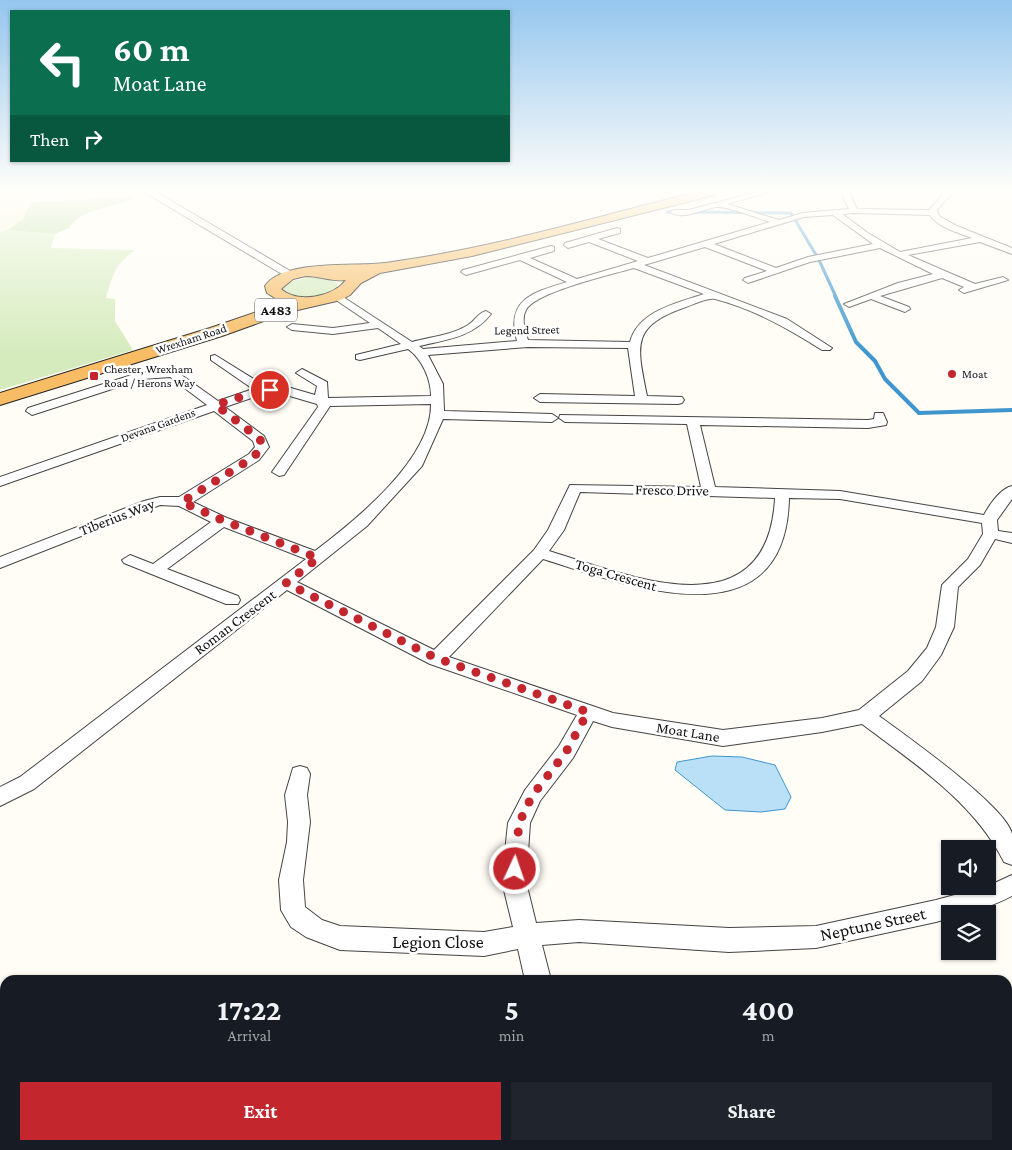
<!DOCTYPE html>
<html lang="en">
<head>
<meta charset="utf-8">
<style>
	:root { --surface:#171b24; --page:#20242c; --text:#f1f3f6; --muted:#9ea1a6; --accent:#c4262e }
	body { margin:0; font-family:"Crimson Pro",serif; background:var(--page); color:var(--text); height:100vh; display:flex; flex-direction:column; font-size:19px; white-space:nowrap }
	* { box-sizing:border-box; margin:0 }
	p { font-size:16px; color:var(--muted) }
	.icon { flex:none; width:28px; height:28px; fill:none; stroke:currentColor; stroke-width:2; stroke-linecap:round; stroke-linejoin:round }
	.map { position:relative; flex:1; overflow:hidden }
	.details { position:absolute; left:0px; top:975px; width:1012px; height:175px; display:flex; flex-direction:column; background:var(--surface); border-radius:15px 15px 0 0; box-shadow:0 1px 4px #0004 }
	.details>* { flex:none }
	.hud { position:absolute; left:10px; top:10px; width:500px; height:152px; border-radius:0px; box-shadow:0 1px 4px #0004; background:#0b6e4f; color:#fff; overflow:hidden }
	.tools { position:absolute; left:941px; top:840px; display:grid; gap:10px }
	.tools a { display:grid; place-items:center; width:55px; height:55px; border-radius:0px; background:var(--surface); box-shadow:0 1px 4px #0004; font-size:25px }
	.pin { position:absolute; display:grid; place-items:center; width:42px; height:42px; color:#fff; margin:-21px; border:2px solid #fff; border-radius:50%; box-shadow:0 1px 5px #0007 }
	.me { position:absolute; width:55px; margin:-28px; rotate:3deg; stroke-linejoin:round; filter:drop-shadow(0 0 4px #0008) }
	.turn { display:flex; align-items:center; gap:18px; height:105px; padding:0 20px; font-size:22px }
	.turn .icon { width:65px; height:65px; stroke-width:2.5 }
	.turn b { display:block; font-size:35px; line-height:42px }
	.then { display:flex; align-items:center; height:48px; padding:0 20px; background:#0003; gap:10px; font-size:19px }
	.eta { display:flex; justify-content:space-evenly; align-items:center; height:85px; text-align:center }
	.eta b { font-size:30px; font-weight:700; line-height:35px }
	.primary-button { display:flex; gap:10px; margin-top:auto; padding:10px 20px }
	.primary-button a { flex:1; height:58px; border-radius:0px; background:var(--accent); color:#fff; font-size:20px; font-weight:700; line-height:58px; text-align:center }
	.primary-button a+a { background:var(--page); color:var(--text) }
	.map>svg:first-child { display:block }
	.farmland { fill:#f6f3d4 }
	.green { fill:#d5ebbd }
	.forest { fill:#b9dc9c }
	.water { fill:#b9e0f7; stroke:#3f96cf }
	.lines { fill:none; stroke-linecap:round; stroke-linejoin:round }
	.stream-far1 { stroke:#3f96cf; stroke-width:3 }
	.stream { stroke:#3f96cf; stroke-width:4 }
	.minor-casing { stroke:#444; stroke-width:2 }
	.tertiary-casing { stroke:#444; stroke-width:2 }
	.trunk-casing { stroke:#222; stroke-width:2 }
	.minor { fill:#fff; fill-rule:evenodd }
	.tertiary { fill:#fff; fill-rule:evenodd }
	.trunk { fill:#f7bc64; fill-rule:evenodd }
	.route { stroke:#c4262e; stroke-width:9; stroke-dasharray:0 16.2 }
	.poi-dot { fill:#c4262e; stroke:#fff; stroke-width:2 }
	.labels { text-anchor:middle; stroke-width:5; stroke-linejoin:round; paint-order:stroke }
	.far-street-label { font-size:12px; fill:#111; stroke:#fff }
	.far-poi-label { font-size:12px; fill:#111; stroke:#fff; text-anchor:start }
	.shield { fill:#fff; stroke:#585858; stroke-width:1 }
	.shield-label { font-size:14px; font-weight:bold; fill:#111 }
	.street-label { font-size:15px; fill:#111; stroke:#fff }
	.near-street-label { font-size:18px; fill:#111; stroke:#fff }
</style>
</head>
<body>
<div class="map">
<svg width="1012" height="1150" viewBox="0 0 1012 1150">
	<rect width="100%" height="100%" fill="#fffdf5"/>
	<path class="farmland" d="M 0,192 L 21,192 L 31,202 L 23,219 L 8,230 L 0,232 Z"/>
	<path class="green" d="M 8,230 L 55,234 L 51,248 L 135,250 C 115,265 113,274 106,298 L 115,299 L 115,321 L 133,350 L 0,390 L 0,232 Z
		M 310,277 L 327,278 L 337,283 L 337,288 C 324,299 297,302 283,290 L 284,287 L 290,282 Z"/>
	<path class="forest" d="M 132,197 L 132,200 C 114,206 79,210 69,228 L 55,234 L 8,230 L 23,219 L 31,202 Z"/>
	<path class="water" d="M 712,756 L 742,757 L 775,765 L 791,797 L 785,809 L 761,812 L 725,810 L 675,770 L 677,762 Z"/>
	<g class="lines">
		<path class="stream-far1" d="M 667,212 L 677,212
			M 691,212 L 791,213 L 819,260 L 836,297"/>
		<path class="stream" d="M 835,296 L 856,342 L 875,361 L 885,379 L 919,413 L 1012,410"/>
		<defs>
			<path id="minor" d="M 756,192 L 769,192 L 727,204 L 779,220 L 803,213 L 849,209 L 841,192 L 849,192 L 857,209 L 929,210 L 945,192 L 953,192 L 937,210 L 939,216 L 957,226 L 1012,248 L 1012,254 L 980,242 L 908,255 L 975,284 L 1003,277 L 1008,280 L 964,293 L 959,290 L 964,287 L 942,278 L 880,296 L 909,307 L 910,309 L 905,312 L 871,299 L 849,307 L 844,304 L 898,283 L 933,274 L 880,248 L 810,262 L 748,283 L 743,280 L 745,278 L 767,271 L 705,247 L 644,265 L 787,319 L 832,348 L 830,350 L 822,350 C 789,329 754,309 715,299 C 708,297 694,304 686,307 C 630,326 637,346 647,396 L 682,397 L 684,400 L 682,403 L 678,404 L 540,402 L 534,398 L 540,394 L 635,396 L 628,348 L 528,347 L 428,355 L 443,384 L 444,411 L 552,414 L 558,418 L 552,422 L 443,419 L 422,466 L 367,526 L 297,582 L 434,650 L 534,550 L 548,530 L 570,485 L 701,487 L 687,424 L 565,422 L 559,418 L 560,415 L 868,420 L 874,419 L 875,413 L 883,413 L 887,422 L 886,425 L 868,428 L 700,425 L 715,487 L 840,491 L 984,515 C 990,504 1000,489 1012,486 L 1012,499 L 997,520 L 998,531 L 1012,533 L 1012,543 L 995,539 L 980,565 L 958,587 L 954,627 L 941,655 L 922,681 L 879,716 C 904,734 1007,807 1012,834 C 1012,844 1012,855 1012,865 L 1004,862 C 974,802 914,763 862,724 L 822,732 L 723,746 L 612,727 L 593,721 L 573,758 L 540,801 L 530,823 L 526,882 L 536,923 L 579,920 L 729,928 L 816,926 L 936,900 L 988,886 L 1012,875 L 1012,896 C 992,906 972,914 950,914 L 950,918 L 936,922 L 816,948 L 729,952 L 579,942 L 542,945 L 551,980 L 525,980 L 518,949 L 484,956 L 340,950 L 306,937 L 291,927 L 281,910 L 279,880 L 287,842 L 288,822 L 285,795 L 293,768 L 300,766 L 307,768 L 310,774 L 307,795 L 310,822 L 303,880 L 305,907 L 322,920 L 340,926 L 484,932 L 513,927 L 502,882 L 508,823 L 525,790 L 559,746 L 577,715 L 430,664 L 287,590 L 34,789 L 0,806 L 0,787 L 20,777 L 45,758 L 306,559 L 224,527 L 167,569 L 238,596 L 240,600 L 238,604 L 226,604 L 124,563 L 122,560 L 130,555 L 153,564 L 211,522 L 179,506 L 160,505 L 0,568 L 0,557 L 144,501 L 160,497 L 179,497 L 249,454 L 255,447 L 253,441 L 214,411 L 0,486 L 0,477 L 207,405 L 170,377 L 143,379 L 32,415 L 26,411 L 28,408 L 138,373 L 173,369 L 218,401 L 253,389 L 211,360 L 211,356 L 215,355 L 265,386 L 284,386 L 315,395 L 317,386 L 296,373 L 302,369 L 327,382 L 328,398 L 431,396 C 431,379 422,359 408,349 L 360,360 L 356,359 L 356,355 L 401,344 L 378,328 L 333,334 L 292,330 L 287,327 L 292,324 L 333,328 L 370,323 L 333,298 L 332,296 L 337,293 L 412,342 C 430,337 452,335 468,325 C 475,321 478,313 486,311 L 491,314 C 473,337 446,340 419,346 L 423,349 L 517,341 C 505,299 534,292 567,282 L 520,260 L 466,275 L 461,272 L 463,270 L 551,246 L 554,247 L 554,251 L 530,258 L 577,279 L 638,261 L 589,242 L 568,248 L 564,245 L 565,243 L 617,228 L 620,229 L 620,233 L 598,239 L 648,258 L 770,222 C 757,218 728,206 716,207 C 702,209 683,221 670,212 L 674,210 L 689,210 ZM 854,213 L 930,215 C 937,227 959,233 972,238 L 900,252 L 868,233 L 842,214 ZM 833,215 L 873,244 L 808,257 L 776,268 L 714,244 L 804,217 ZM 634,268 L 704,294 C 677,303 638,311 630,342 L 528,340 C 525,331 521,319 526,310 C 535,292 613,274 634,268 ZM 263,394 L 283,394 L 317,404 L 318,407 L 272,472 L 279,476 L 284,475 L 330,406 L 431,404 C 432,459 356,520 315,551 L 227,518 L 193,502 L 259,460 L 269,447 L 264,436 L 225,407 ZM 580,492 L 775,498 C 768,634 629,576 549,551 L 564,530 ZM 789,498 L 840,499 L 982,523 L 983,534 L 968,559 L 942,585 L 936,627 L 927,648 L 908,671 L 859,710 L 822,718 L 723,730 L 613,713 L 449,657 L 543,559 C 628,586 786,646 789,498 Z
				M 347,1145 L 377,1145 L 375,1150 L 345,1150 Z
				M 515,1145 L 545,1145 L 544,1150 L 514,1150 Z"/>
			<path id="tertiary" d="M 144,192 L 156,192 L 297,275 L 295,277 L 287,277 Z"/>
			<path id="trunk" d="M 696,192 L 717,192 L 715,195 L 472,256 L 380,273 L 361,283 L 350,295 L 341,300 L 289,312 L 222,336 L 0,405 L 0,393 L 210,328 L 283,303 L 267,293 L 265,286 C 284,259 353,267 385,263 C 490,249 593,218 696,192 ZM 306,276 C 319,276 334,282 346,280 C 333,297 298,304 281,289 L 293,279 Z"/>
		</defs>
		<use href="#minor" class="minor-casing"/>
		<use href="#tertiary" class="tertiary-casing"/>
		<use href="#trunk" class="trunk-casing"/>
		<use href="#minor" class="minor"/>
		<use href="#tertiary" class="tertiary"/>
		<use href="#trunk" class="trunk"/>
	</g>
	<linearGradient id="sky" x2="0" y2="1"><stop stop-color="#95c6ee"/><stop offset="0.54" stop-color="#fffefa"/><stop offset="1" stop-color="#fffefa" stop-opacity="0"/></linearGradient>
	<rect width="1012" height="353" fill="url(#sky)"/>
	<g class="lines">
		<path class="route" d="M 270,390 L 262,390 L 216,405 L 260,439 L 262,446 L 254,457 L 182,502 L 222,520 L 318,558 L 286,583 L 436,658 L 588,712 L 566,752 L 532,796 L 519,823 L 515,869"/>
	</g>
	<g class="poi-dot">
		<circle cx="952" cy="374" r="5"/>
		<rect x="89" y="371" width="10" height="10" rx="2.5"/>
	</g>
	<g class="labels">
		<g class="far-street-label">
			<text transform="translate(527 330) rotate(-1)" y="4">Legend Street</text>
			<text transform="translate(191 339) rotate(-18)" y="4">Wrexham Road</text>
			<text transform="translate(158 425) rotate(-20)" y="4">Devana Gardens</text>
		</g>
		<g class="far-poi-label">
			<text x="104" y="373">Chester, Wrexham<tspan x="104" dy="14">Road / Herons Way</tspan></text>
			<text x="962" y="378">Moat</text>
		</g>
		<rect class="shield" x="255" y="298.5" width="42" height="23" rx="4"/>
		<g class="shield-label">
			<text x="276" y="315">A483</text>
		</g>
		<g class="street-label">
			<text transform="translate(672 490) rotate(1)" y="5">Fresco Drive</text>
			<text transform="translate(117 517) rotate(-21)" y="5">Tiberius Way</text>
			<text transform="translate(616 575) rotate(16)" y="5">Toga Crescent</text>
			<text transform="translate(235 622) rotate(-37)" y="5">Roman Crescent</text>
			<text transform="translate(688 732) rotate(9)" y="5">Moat Lane</text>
		</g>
		<g class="near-street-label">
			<text transform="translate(873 924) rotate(-12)" y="6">Neptune Street</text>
			<text x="438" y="948">Legion Close</text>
		</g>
	</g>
</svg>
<div class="tools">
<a><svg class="icon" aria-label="sound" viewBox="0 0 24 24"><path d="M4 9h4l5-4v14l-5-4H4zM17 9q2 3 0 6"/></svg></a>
<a><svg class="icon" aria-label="layers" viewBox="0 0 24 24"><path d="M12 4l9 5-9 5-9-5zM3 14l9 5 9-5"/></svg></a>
</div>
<div class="pin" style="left:270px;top:390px;background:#d93025"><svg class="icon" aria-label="arrive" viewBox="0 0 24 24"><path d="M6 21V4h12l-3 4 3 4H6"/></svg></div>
<svg class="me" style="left:515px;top:869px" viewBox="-20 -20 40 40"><circle r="17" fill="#c4262e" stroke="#fff" stroke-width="3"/><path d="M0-11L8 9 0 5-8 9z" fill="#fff"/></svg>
<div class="hud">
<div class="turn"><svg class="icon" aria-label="left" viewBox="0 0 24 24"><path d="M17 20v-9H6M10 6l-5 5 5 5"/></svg><div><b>60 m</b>Moat Lane</div></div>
<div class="then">Then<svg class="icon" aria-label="right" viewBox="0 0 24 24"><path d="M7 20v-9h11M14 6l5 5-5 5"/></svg></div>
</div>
<section class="details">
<div class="eta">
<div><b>17:22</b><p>Arrival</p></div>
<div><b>5</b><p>min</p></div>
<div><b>400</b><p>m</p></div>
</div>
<div class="primary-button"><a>Exit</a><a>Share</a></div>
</section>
</div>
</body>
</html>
